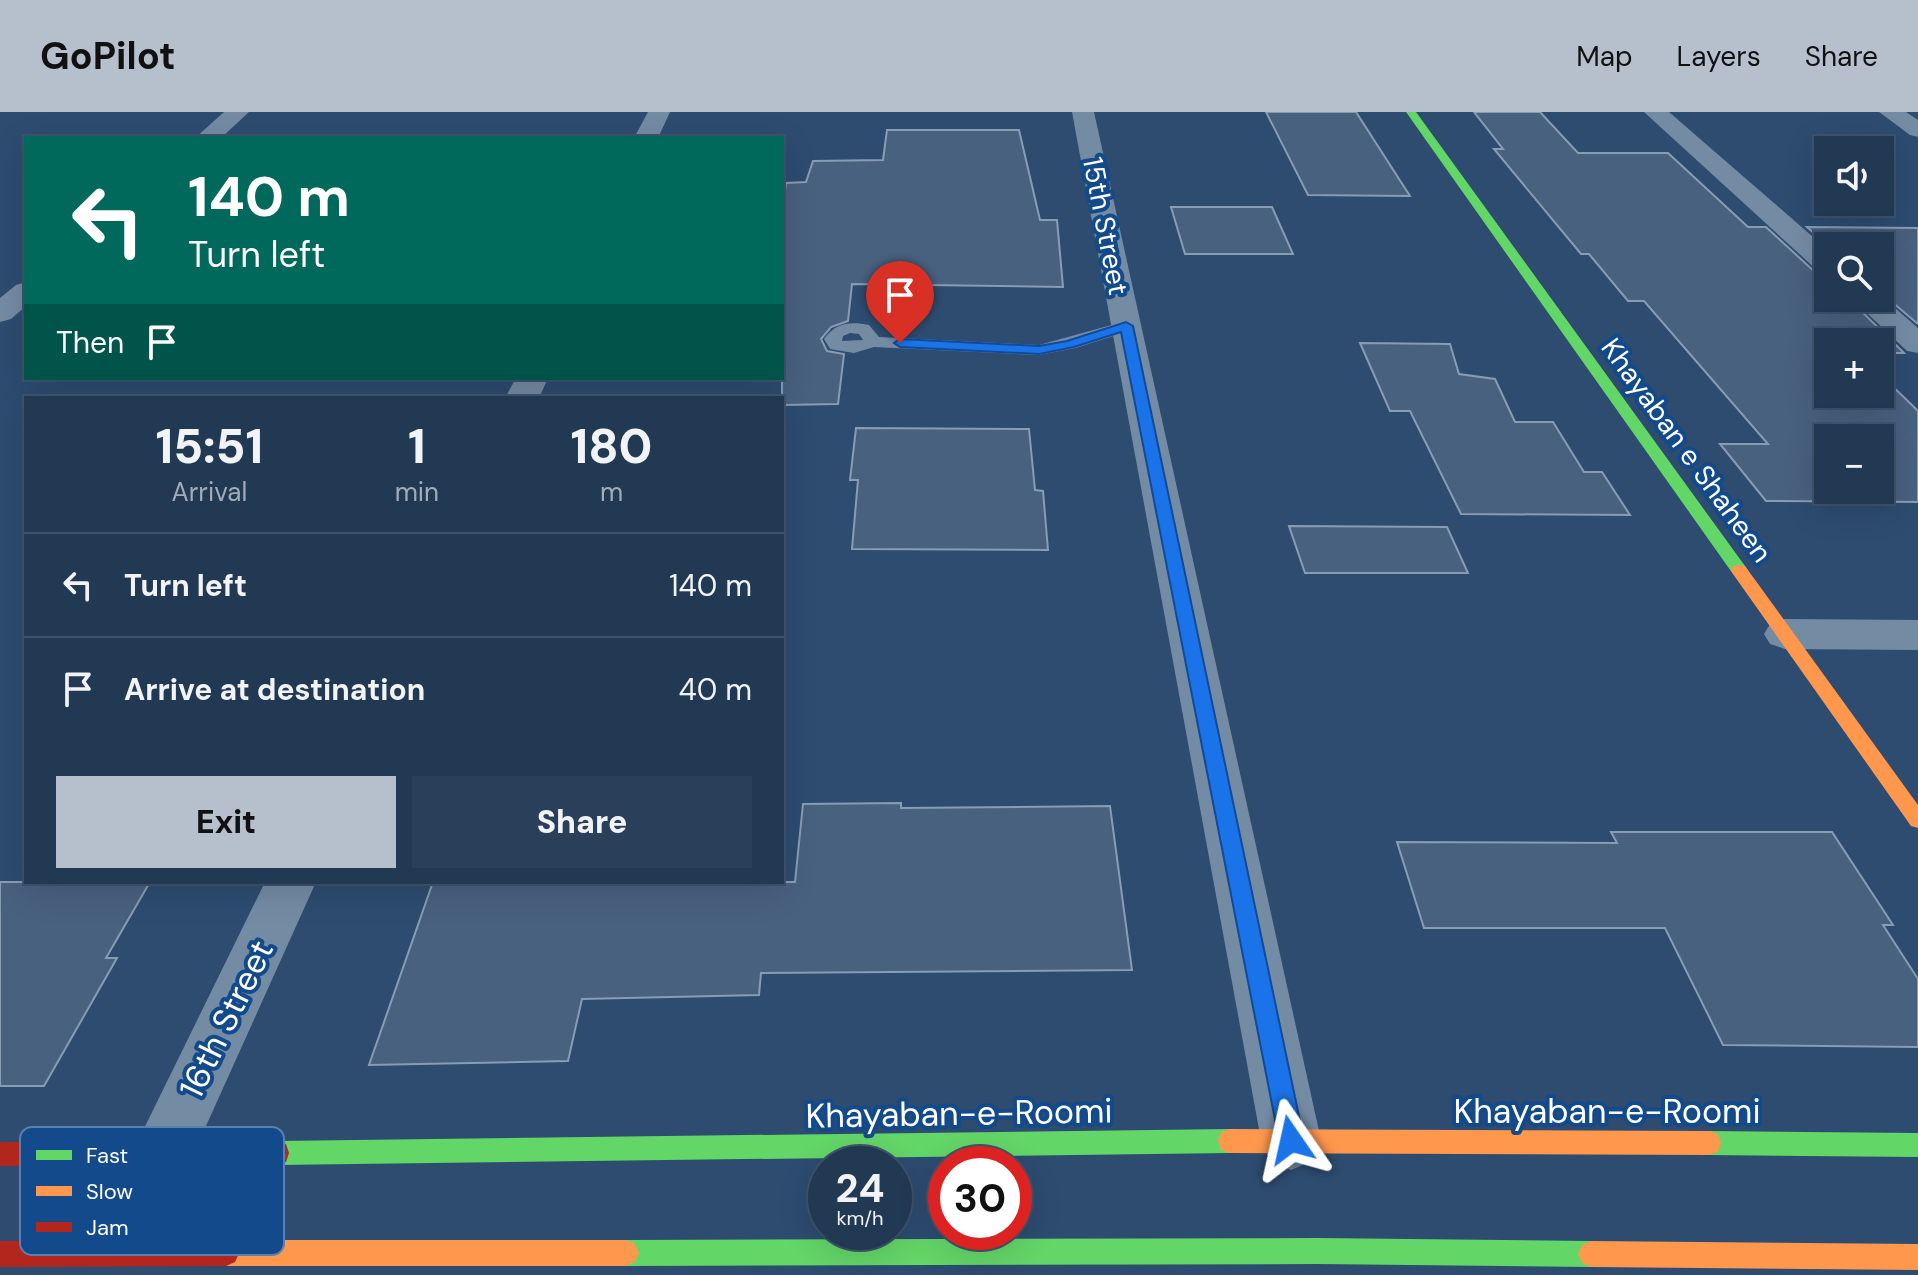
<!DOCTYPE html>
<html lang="en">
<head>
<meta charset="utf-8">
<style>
	:root { --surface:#223954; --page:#2a405a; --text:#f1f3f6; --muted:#a2acb8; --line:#3f536b; --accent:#b6c0cd }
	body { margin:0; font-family:"DM Sans",sans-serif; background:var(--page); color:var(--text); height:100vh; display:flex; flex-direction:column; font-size:30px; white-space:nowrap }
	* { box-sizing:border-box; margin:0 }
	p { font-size:26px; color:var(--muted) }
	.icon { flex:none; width:44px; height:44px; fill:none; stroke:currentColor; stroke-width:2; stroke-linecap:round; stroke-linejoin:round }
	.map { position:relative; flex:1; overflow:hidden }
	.details { position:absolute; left:24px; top:284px; width:760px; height:488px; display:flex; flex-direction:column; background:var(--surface); border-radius:0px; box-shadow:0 8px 32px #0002,0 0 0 2px var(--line) }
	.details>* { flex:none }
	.top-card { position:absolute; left:24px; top:24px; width:760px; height:244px; border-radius:0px; box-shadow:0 8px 32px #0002,0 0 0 2px var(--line); background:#00695c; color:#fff; overflow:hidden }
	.tools { position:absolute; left:1814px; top:24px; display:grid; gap:16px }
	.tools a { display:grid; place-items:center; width:80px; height:80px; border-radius:0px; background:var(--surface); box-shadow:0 8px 32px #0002,0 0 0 2px var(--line); font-size:40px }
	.speed { position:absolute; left:808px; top:1034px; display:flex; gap:16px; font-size:40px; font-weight:700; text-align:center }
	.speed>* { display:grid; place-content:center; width:104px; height:104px; border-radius:50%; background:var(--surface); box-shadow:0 8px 32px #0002,0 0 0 2px var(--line); line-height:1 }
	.speed small { font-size:20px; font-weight:400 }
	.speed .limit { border:12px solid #d22; background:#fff; color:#111 }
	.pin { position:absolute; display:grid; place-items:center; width:68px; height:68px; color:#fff; margin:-82px -34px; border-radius:50% 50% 50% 0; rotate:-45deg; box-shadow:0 0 8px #0007 }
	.pin .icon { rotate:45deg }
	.me { position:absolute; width:88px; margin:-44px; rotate:349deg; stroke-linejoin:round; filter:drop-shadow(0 0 6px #0008) }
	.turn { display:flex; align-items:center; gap:28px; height:168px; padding:0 32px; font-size:36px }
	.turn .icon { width:104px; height:104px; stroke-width:2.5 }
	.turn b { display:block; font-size:56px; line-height:68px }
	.then { display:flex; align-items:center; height:76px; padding:0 32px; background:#0003; gap:16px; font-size:30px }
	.eta { display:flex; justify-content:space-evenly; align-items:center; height:136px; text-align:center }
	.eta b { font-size:48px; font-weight:800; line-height:56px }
	.action { display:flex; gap:16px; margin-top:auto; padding:16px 32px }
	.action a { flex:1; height:92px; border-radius:0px; background:var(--accent); color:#111; font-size:32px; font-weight:800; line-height:92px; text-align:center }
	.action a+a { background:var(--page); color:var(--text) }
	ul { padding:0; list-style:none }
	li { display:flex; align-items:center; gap:24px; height:104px; padding:0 32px; border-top:2px solid var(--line) }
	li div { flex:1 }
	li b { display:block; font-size:30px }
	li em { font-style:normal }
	header { display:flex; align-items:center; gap:48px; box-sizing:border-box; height:112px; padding:0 40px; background:var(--accent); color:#111 }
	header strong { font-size:38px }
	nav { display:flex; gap:44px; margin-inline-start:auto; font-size:28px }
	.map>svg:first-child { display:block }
	.building { fill:#48617f; stroke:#889cb3; stroke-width:2; fill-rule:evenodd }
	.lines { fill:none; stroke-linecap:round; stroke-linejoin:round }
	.lane { fill:#748ba4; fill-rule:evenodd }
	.street { fill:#748ba4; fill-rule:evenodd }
	.fast { fill:#63d668; fill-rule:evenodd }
	.slow { fill:#ff974d; fill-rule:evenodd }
	.jam { fill:#b3261e; fill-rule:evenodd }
	.route { fill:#1a73e8; stroke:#114b97; stroke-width:2 }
	.labels { text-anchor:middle; stroke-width:8; stroke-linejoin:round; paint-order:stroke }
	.street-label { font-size:28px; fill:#fff; stroke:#124a8b }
	.near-street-label { font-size:34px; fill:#fff; stroke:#124a8b }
	.key { fill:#124a8b; stroke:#5980ae; stroke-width:2 }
	.key-label { font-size:22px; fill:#fff }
</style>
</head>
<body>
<header>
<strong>GoPilot</strong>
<nav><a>Map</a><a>Layers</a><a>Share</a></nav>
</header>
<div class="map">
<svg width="1918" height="1163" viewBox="0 0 1918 1163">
	<rect width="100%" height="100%" fill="#2d4c70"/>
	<path class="building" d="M 1266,0 L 1356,0 L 1410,84 L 1308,83 Z
		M 1474,0 L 1540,0 L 1578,41 L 1668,41 L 1748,115 L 1766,115 L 1816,161 L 1828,164 L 1828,186 L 1848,186 L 1904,241 L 1880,241 L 1880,230 L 1828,230 L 1828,282 L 1880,282 L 1880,262 L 1918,299 L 1918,390 L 1766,389 L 1720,332 L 1768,332 L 1644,189 L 1628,189 L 1589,142 L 1581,142 L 1494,37 L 1503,37 ZM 1828,326 L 1880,326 L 1880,378 L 1828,378 Z
		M 887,18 L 1019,18 L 1040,108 L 1057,108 L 1063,175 L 852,172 L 848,209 L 831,215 L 821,227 L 827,239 L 844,242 L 838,292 L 782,293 L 782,104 L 786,71 L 806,70 L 813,49 L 883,48 Z
		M 1171,95 L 1272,95 L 1293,142 L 1185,142 Z
		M 1807,115 L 1918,116 L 1918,212 L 1880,180 L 1880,134 L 1828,134 Z
		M 1360,231 L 1450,232 L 1459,262 L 1495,267 L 1515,310 L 1553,310 L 1584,360 L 1602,360 L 1630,403 L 1461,402 L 1410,299 L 1390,299 Z
		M 856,316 L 1029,317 L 1035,378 L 1043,379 L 1048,438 L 852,437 L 858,368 L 850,368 Z
		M 1289,414 L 1447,415 L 1468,461 L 1305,461 Z
		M 901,691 L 901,696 L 1110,694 L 1132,858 L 761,861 L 759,883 L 582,887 L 568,949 L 369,953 L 433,770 L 795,770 L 803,692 Z
		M 1611,720 L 1832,720 L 1893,813 L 1883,813 L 1918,867 L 1918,935 L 1723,933 L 1665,816 L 1424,816 L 1397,730 L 1617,731 Z
		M 0,770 L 150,770 L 106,846 L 117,846 L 44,974 L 0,974 Z"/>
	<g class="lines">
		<path class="lane" d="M 1126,209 L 1132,210 L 1134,214 L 1132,218 L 1076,236 L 1039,243 L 874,235 L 854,241 L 830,237 L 824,227 C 835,211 850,209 869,213 L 879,225 L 1039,233 ZM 850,221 L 859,222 L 863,228 L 842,229 L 843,224 Z"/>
		<path class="street" d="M 224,0 L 249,0 L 221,26 L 195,26 Z
			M 648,0 L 670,0 L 658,26 L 634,26 Z
			M 1072,0 L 1094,0 L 1321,1028 L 1312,1049 L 1291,1058 L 1270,1049 L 1261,1028 Z
			M 1644,0 L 1669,0 L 1828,138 L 1828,161 L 1818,159 Z
			M 1879,0 L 1906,0 L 1918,8 L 1918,25 L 1910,23 Z
			M 26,170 L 26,194 L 11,207 L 0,210 L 0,186 L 16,173 Z
			M 1880,183 L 1918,216 L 1918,241 L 1907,239 L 1851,186 L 1880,186 Z
			M 516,266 L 548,266 L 539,286 L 505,286 Z
			M 1785,507 L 1918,508 L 1918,538 L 1785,537 L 1770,532 L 1764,522 L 1770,512 Z
			M 265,770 L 316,770 L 183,1065 L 161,1073 L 139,1065 L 131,1043 Z"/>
		<path class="fast" d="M 1406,0 L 1416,0 L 1745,454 L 1747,458 L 1745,462 L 1733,462 Z
			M 1230,1017 L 1239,1020 L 1242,1029 L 1239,1038 L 1230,1041 L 277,1053 L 268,1050 L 265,1041 L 268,1032 L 277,1029 Z
			M 1709,1019 L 1918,1021 L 1918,1045 L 1709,1043 L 1700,1040 L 1697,1031 L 1700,1022 Z
			M 1317,1126 L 1591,1129 L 1600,1133 L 1604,1142 L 1600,1151 L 1591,1155 L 1317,1152 L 626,1154 L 617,1150 L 613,1141 L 617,1132 L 626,1128 Z"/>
		<path class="slow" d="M 1739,453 L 1745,454 L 1918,693 L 1918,716 L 1911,714 L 1733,462 L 1731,458 L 1733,454 Z
			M 1230,1017 L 1709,1019 L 1718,1022 L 1721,1031 L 1718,1040 L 1709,1043 L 1230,1041 L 1221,1038 L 1218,1029 L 1221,1020 Z
			M 226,1128 L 626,1128 L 635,1132 L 639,1141 L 635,1150 L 626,1154 L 226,1154 L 217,1150 L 213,1141 L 217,1132 Z
			M 1591,1129 L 1918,1132 L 1918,1158 L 1591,1155 L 1582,1151 L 1578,1142 L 1582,1133 Z"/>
		<path class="jam" d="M 277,1029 L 286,1032 L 289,1041 L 286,1050 L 277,1053 L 0,1054 L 0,1030 Z
			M 226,1128 L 235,1132 L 239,1141 L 235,1150 L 226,1154 L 0,1155 L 0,1129 Z"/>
	</g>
	<path class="route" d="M 1126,210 L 1133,214 L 1304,1028 L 1300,1037 L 1291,1041 L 1283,1037 L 1279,1028 L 1121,220 L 1074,235 L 1039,242 L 900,235 L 894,231 L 900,227 L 1039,234 L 1067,229 Z"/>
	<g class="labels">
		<g class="street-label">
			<text transform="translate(1106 114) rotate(79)" y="10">15th Street</text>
			<text transform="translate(1687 338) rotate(54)" y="10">Khayaban e Shaheen</text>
		</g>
		<g class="near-street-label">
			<text transform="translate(226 907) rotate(-64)" y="12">16th Street</text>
			<text x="1607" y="1011">Khayaban-e-Roomi</text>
			<text transform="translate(959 1001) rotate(-1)" y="12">Khayaban-e-Roomi</text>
		</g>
	</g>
	<rect x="20" y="1015" width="264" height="128" rx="12" class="key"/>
	<rect x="36" y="1038" width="36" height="10" fill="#63d668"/>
	<rect x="36" y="1074" width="36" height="10" fill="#ff974d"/>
	<rect x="36" y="1110" width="36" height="10" fill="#b3261e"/>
	<g class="key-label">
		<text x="86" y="1051">Fast</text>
		<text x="86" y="1087">Slow</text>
		<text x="86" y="1123">Jam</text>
	</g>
</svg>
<div class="tools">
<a><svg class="icon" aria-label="sound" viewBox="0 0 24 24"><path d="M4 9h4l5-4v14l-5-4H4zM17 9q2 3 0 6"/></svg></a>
<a><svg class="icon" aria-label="search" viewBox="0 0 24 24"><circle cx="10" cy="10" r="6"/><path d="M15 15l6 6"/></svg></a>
<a>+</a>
<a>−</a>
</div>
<div class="speed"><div>24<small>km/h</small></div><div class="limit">30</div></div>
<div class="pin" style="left:900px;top:231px;background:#d93025"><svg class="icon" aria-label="arrive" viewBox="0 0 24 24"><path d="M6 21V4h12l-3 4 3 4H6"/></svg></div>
<svg class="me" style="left:1291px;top:1028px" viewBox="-20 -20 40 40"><path d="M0-17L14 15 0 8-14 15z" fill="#1a73e8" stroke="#fff" stroke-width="4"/></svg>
<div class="top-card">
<div class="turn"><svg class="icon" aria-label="left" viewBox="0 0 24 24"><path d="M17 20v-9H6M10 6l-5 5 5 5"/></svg><div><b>140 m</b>Turn left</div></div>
<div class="then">Then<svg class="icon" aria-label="arrive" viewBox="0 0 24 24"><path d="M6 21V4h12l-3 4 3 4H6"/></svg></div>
</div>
<section class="details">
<div class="eta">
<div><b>15:51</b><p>Arrival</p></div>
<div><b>1</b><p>min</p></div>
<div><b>180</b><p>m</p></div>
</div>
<ul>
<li><svg class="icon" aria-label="left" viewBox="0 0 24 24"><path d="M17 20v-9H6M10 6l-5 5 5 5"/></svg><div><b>Turn left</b></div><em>140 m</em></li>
<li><svg class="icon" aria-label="arrive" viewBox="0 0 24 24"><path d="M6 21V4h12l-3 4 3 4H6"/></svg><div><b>Arrive at destination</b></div><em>40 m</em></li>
</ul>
<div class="action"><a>Exit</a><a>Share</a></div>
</section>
</div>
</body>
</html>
